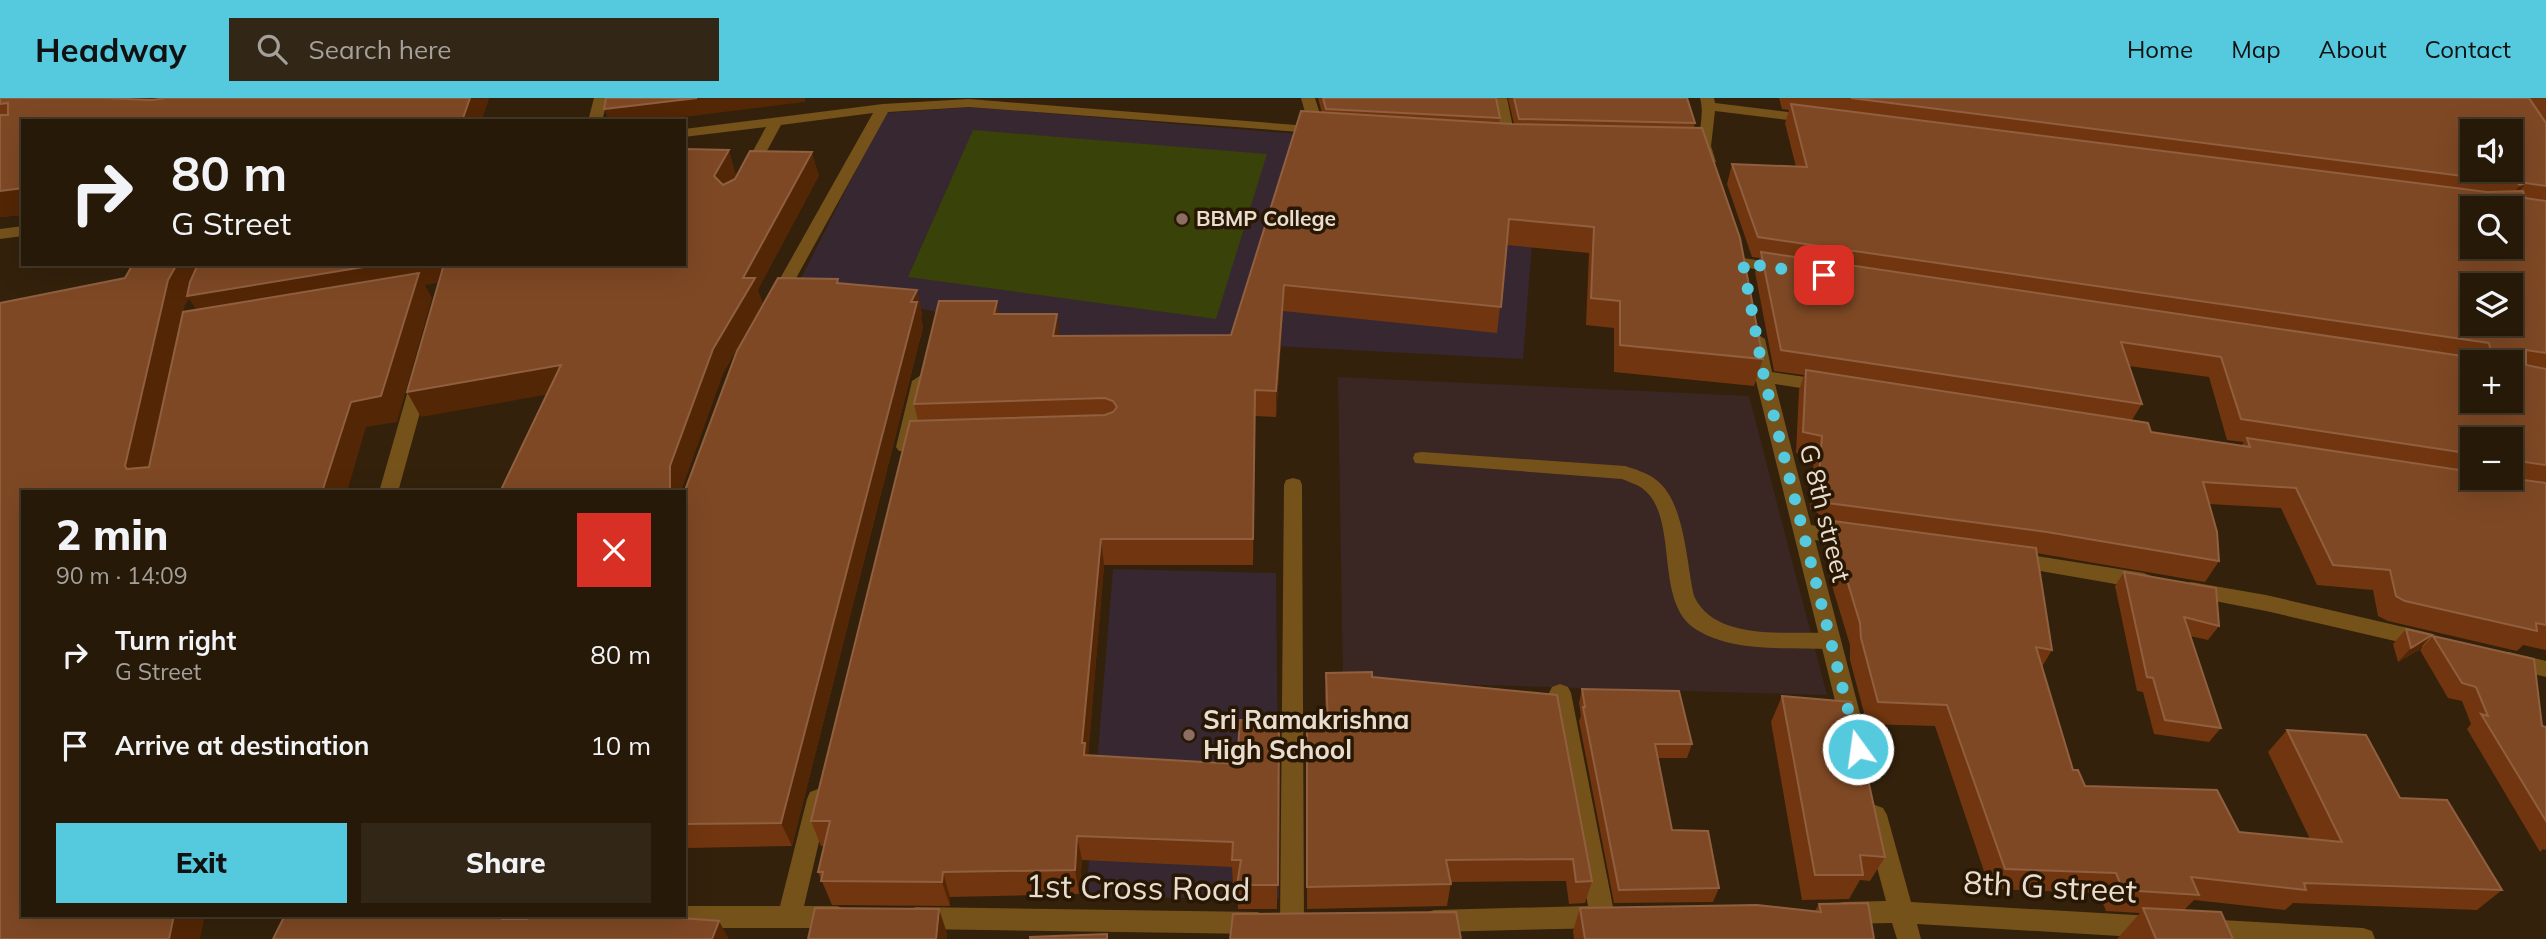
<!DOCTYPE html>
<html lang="en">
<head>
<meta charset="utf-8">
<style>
	:root { --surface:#261908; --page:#322616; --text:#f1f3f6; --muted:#a4a09c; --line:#423829; --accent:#55cadf }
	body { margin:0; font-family:Mulish,sans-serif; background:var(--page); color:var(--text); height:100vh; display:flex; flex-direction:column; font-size:26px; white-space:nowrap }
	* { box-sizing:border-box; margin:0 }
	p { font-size:23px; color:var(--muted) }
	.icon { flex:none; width:38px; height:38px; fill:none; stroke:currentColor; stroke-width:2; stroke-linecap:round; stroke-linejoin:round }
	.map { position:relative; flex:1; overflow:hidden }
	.sheet { position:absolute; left:21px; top:392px; width:665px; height:427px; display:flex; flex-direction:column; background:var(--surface); border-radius:0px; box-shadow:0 7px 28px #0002,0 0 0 2px var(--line) }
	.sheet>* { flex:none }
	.guide { position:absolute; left:21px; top:21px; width:665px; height:147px; border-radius:0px; box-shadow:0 7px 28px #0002,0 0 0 2px var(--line); background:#261908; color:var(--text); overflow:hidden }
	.buttons { position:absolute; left:2460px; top:21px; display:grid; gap:14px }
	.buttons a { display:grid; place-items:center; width:63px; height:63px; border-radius:0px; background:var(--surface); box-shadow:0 7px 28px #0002,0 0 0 2px var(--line); font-size:35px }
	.pin { position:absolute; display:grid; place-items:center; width:60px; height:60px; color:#fff; margin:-30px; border-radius:14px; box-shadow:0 4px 10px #0006 }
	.me { position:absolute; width:77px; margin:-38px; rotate:346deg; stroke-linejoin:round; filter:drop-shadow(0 0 5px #0008) }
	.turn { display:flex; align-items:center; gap:24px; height:147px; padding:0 35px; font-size:32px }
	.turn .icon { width:91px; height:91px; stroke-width:2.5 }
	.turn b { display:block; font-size:49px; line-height:60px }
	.round { display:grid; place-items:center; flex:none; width:74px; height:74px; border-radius:0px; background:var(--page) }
	.overview { display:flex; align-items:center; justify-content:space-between; height:119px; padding:0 35px }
	h1 { font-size:42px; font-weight:800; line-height:52px }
	.primary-button { display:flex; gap:14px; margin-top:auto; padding:14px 35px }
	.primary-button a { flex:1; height:80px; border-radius:0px; background:var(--accent); color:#111; font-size:28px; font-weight:800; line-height:80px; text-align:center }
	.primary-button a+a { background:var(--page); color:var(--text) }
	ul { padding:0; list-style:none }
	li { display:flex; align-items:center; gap:21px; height:91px; padding:0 35px }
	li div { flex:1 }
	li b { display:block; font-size:26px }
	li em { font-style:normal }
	header { display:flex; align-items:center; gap:42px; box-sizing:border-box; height:98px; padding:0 35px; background:var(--accent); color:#111 }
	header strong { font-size:33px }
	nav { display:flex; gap:38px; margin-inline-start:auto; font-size:24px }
	.search { width:490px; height:63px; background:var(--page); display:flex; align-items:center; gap:18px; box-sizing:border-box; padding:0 24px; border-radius:0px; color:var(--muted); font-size:26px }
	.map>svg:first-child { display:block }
	.industrial { fill:#3a2724 }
	.education { fill:#372731 }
	.green { fill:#384209 }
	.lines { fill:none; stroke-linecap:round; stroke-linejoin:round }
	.service { fill:#76521b; fill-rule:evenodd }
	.minor { fill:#76521b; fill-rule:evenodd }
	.wall { fill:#71360f; fill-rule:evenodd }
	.shaded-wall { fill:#532605 }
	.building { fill:#7e4824; stroke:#8f5f3f; stroke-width:2; fill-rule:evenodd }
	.route { stroke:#55cadf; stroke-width:12; stroke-dasharray:0 21.6 }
	.education-dot { fill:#8d6e63; stroke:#281703; stroke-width:2.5 }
	.labels { text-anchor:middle; stroke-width:7; stroke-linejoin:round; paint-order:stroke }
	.far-poi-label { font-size:21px; font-weight:bold; fill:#e9ddd0; stroke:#281703; text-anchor:start }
	.street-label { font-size:26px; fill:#e9ddd0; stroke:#281703 }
	.poi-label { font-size:26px; font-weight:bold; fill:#e9ddd0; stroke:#281703; text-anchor:start }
	.near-street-label { font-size:32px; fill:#e9ddd0; stroke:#281703 }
</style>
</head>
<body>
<header>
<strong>Headway</strong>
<div class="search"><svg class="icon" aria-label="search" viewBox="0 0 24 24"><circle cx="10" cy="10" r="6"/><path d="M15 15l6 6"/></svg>Search here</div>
<nav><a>Home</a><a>Map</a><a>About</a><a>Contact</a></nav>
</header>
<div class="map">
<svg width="2546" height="841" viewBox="0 0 2546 841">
	<rect width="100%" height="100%" fill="#33210b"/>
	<path class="industrial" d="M 1338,279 L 1749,298 L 1827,597 L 1343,583 Z"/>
	<path class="education" d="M 971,9 L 1539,56 L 1523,261 L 1046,236 L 798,186 L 885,15 Z
		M 1113,471 L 1276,475 L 1279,801 L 1086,799 Z"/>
	<path class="green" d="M 973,32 L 1267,56 L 1216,221 L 908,179 Z"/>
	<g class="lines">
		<path class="service" d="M 1422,354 L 1625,368 C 1635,371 1647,375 1655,381 C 1685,402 1686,464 1694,498 C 1715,544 1787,533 1830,535 L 1837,537 L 1840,543 L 1837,549 L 1830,551 C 1788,549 1735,555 1697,532 C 1652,505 1681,419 1642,390 C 1636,386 1629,384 1622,381 L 1415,365 L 1413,360 L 1415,355 Z"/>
		<path class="minor" d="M 594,0 L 608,0 L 602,23 L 588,23 Z
			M 1301,0 L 1315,0 L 1324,29 L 1329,33 L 1327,36 L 969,9 L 888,14 L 784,202 L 776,207 L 768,202 L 873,15 L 781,27 L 755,75 L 748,79 L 741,75 L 766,29 L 684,39 L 684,31 L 883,6 L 969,1 L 1309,28 Z
			M 1493,0 L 1507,0 L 1516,44 L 1514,47 L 1504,47 L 1502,44 Z
			M 1700,0 L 1714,0 L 1715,5 L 1812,17 L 1819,21 L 1812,25 L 1715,13 L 1711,48 L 1716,64 L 1709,68 L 1702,64 C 1694,38 1706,22 1700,0 Z
			M 23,128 L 23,138 L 0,141 L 0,131 Z
			M 1743,160 L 1783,166 L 1791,171 L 1783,176 L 1737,168 L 1735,165 Z
			M 1757,236 L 1765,241 L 1772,274 L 1826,282 L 1835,288 L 1826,294 L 1775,286 L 1811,427 L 1860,435 L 1863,440 L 1860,445 L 1853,447 L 1815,442 L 1863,627 L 1860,633 L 1852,636 L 1844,633 L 1841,627 L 1755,279 L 1749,241 Z
			M 420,276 L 429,282 L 398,394 L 379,394 L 411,282 Z
			M 921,277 L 930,283 L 914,349 L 911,353 L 899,353 L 896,349 L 912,283 Z
			M 1293,380 L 1300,382 L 1302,387 L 1304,825 L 1301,833 L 1292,836 L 1283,833 L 1280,825 L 1284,387 L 1286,382 Z
			M 2012,454 L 2144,475 L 2151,478 L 2154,483 L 2151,488 L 2144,491 L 2012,468 L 2005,466 L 2002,461 L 2005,456 Z
			M 2191,484 L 2266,497 L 2425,534 L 2432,536 L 2435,542 L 2432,548 L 2425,550 L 2266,513 L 2184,497 L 2181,492 L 2184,487 Z
			M 2509,554 L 2546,563 L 2546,579 L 2502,568 L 2498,562 L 2502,556 Z
			M 1560,586 L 1568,589 L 1571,595 L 1615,819 L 1612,827 L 1603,830 L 1434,834 L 1425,831 L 1422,823 L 1425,815 L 1434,812 L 1588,808 L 1549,595 L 1552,589 Z
			M 818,691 L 826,694 L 829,701 L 804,808 L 837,808 L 846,811 L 849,819 L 846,827 L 837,830 L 629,830 L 620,827 L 618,817 L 684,817 L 684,808 L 780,808 L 807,701 L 810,694 Z
			M 1875,707 L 1883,710 L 1887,717 L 1911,804 L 2152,818 L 2161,821 L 2164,829 L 2161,837 L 2152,840 L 1917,826 L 1921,841 L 1897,841 L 1892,825 L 1843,826 L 1834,823 L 1831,815 L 1834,807 L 1843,804 L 1886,803 L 1863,717 L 1867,710 Z
			M 916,809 L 1257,814 L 1266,817 L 1269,825 L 1266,833 L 1257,836 L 916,831 L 907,828 L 904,820 L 907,812 Z
			M 2203,821 L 2363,830 L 2372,833 L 2375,841 L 2197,841 L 2191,832 L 2194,824 Z"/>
	</g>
	<path class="wall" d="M 0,0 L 489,0 L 481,23 L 23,23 L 23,117 L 0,119 Z
		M 1318,0 L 1496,0 L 1500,20 L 1499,25 L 1514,26 L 1508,0 L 1687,0 L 1695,25 L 1694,29 L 1763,261 L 1754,288 L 1614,274 L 1614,230 L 1586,227 L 1589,155 L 1507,147 L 1497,235 L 1283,213 L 1276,319 L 1255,318 L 1253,467 L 1104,467 L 1088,657 L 1237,666 L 1279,623 L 1277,811 L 1238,811 L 1237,787 L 1233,787 L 1232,769 L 1082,762 L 1079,796 L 950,799 L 950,808 L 832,807 L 818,774 L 824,748 L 821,748 L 811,723 L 918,323 L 914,306 L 997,203 L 999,216 L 1057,216 L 1059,238 L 1231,237 L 1322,15 Z
		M 1779,0 L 2546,0 L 2546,552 L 2523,547 L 2517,553 L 2388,523 L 2378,518 L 2373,492 L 2317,487 L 2281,410 L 2209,406 L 2219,463 L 2205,484 L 2036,455 L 2052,552 L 2042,569 L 2073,672 L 2085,688 L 2239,734 L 2310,741 L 2268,654 L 2287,632 L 2400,700 L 2502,792 L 2477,812 L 2293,805 L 2285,812 L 2194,802 L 2184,812 L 2233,841 L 2117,841 L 2140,815 L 2106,813 L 2099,795 L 1990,791 L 1935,628 L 1867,626 L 1850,562 L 1850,547 L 1830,481 L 1824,446 L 1832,427 L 1820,425 L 1818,415 L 1810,411 L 1814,358 L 1796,355 L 1799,292 L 1804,277 L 1774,273 L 1755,174 L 1760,160 L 1752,159 L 1727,86 L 1732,66 L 1796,69 L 1785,25 L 1789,12 L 1782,11 ZM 2129,268 L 2209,279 L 2227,342 L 2244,344 L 2241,348 L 2151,334 L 2132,322 L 2142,306 ZM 2473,341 L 2511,341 L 2511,380 L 2473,380 Z
		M 840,185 L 917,192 L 922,217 L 921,220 L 923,229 L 792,748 L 686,750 L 684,757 L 684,395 Z
		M 2124,474 L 2219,528 L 2208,542 L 2190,538 L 2221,630 L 2209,644 L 2154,636 L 2143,594 L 2137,593 L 2115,488 Z
		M 2406,531 L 2419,552 L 2398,564 L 2393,546 Z
		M 2433,538 L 2542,628 L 2546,629 L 2546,752 L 2543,751 L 2540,754 L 2467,631 L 2471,626 L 2462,603 L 2448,600 L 2420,552 Z
		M 1326,575 L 1557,597 L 1592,783 L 1585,805 L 1569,806 L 1566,783 L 1451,784 L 1447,808 L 1307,811 L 1307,626 L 1326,626 L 1325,598 Z
		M 1582,591 L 1692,646 L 1687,660 L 1657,660 L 1672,732 L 1719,790 L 1713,804 L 1614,805 L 1579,623 L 1581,618 L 1579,605 Z
		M 1782,598 L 1885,759 L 1870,783 L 1860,782 L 1849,801 L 1802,802 L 1771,624 Z
		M 1819,806 L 1874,841 L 1574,841 L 1573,833 L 1580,810 L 1815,813 Z"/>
	<path class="shaded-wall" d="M 103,0 L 269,0 L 119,23 Z
		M 470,0 L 489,0 L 481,23 L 462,23 Z
		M 697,0 L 805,0 L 805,4 L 652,23 L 609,23 L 604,11 Z
		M 729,52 L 736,77 L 722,103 L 714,78 Z
		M 812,54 L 819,78 L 758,192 L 763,205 L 723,276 L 681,394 L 670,394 L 670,368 L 713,251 L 743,180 Z
		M 2526,85 L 2511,104 L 2505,107 L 2520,87 Z
		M 23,90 L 23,117 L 0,119 L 0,93 Z
		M 177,166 L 443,166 L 437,185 L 425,187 L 432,200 L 397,324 L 366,329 L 347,394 L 322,394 L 189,201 L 185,207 L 145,393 L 125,368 L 168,182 Z
		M 1284,187 L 1283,213 L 1276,319 L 1276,293 Z
		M 917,192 L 922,217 L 921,220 L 923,229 L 792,748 L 781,725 L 911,204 Z
		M 997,203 L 1001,229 L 994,216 Z
		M 1057,216 L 1060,242 L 1053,238 Z
		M 561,267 L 573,292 L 421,319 L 407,294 Z
		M 1255,292 L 1255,318 L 1253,467 L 1253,441 Z
		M 1101,441 L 1104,467 L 1088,659 L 1089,682 L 1082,645 Z
		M 2432,537 L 2419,552 L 2398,564 L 2411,550 Z
		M 1077,738 L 1082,762 L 1079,796 L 1075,772 Z
		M 943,774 L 950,799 L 950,808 L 942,784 Z
		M 939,811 L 947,835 L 947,841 L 936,841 Z
		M 174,817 L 205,817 L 200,841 L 169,841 Z
		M 500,817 L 529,817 L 518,840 Z
		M 719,823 L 729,841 L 712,841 Z"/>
	<path class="building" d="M 0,0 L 103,0 L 152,2 L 166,0 L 470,0 L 462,23 L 23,23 L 23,90 L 0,93 L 0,17 L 8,17 L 8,5 L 0,6 Z
		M 606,0 L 697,0 L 604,11 Z
		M 1323,0 L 1496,0 L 1500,20 L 1326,11 Z
		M 1514,0 L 1687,0 L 1695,25 L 1519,21 Z
		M 1851,0 L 2529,0 L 2546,25 L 2546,88 L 2526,85 L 2520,87 L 2517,85 ZM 2473,33 L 2511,33 L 2511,72 L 2473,72 Z
		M 1791,6 L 2487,94 L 2523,93 L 2525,100 L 2546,103 L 2546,255 L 2526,252 L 2526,267 L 2546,271 L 2546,367 L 2511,362 L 2511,341 L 2473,341 L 2473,356 L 2241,321 L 2221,259 L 2121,244 L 2142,306 L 1781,252 L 1761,154 L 2489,262 L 2492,260 L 2489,245 L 1758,139 L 1732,66 L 1807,69 ZM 2473,110 L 2511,110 L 2511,149 L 2473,149 ZM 2473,187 L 2511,187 L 2511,226 L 2473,226 ZM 2473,264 L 2511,264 L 2511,303 L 2473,303 Z
		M 1301,13 L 1512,26 L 1702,30 L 1740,140 L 1763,261 L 1620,247 L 1620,203 L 1591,200 L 1594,129 L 1509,121 L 1501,209 L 1284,187 L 1276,293 L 1255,292 L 1253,441 L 1101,441 L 1082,645 L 1085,645 L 1084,657 L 1237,666 L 1240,622 L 1279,623 L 1278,787 L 1237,787 L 1241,762 L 1232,762 L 1233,744 L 1077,738 L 1075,772 L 943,774 L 942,784 L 821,783 L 823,774 L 818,774 L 830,723 L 811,723 L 910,323 L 1105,317 L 1113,314 L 1117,309 L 1113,303 L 1105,300 L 914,306 L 939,203 L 997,203 L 994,216 L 1057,216 L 1053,238 L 1231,237 Z
		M 684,51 L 729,52 L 714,78 L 723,87 L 735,81 L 750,53 L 812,54 L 743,180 L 755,180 L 713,251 L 670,368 L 670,394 L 500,394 L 561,267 L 407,294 L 444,166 L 684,166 Z
		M 133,166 L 177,166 L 168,182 L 125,368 L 127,371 L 149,369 L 183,214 L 419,175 L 381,298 L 351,304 L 322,394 L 23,394 L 23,817 L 174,817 L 169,841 L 0,841 L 0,205 L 125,180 Z
		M 198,166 L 382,166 L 187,198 L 190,184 Z
		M 778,180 L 838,181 L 837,185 L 917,192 L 911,204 L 917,204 L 781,725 L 684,726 L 684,395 L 737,253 Z
		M 1806,272 L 2148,325 L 2151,334 L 2250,349 L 2247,340 L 2473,374 L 2473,380 L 2509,380 L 2546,385 L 2546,527 L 2536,525 L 2537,533 L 2405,503 L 2396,498 L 2390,472 L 2333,467 L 2296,390 L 2203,384 L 2217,434 L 2219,463 L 2047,434 L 1828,405 L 1826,394 L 1818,390 L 1822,338 L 1803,334 Z
		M 1833,423 L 2036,450 L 2052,552 L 2036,549 L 2073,672 L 2078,672 L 2085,688 L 2217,692 L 2239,734 L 2342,744 L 2287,632 L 2366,637 L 2400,700 L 2447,702 L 2502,792 L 2304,785 L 2306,792 L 2191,779 L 2199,797 L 2123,792 L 2116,775 L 2005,771 L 1947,607 L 1878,604 L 1861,540 L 1860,525 L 1840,459 Z
		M 2124,474 L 2216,490 L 2219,528 L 2184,519 L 2221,630 L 2165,622 L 2153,580 L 2147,579 Z
		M 2406,531 L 2432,537 L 2411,550 Z
		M 2433,538 L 2534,561 L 2542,628 L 2546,629 L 2546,723 L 2481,616 L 2488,618 L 2476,589 L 2462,585 Z
		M 1372,574 L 1372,579 L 1557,597 L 1592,783 L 1576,784 L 1573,761 L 1446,762 L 1451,786 L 1307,789 L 1307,626 L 1328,626 L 1326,575 Z
		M 1582,591 L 1679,593 L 1692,646 L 1655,646 L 1672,732 L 1708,733 L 1719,790 L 1619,792 L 1583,609 L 1585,609 Z
		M 1782,598 L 1851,604 L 1885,759 L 1860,757 L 1863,777 L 1815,777 Z
		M 1868,805 L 1874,841 L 1585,841 L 1580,810 L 1757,807 L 1821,814 L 1819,806 Z
		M 815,810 L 939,811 L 936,841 L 808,841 Z
		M 2143,810 L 2221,814 L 2233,841 L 2156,841 Z
		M 1456,814 L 1461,841 L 1230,841 L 1233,816 Z
		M 285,817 L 500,817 L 502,821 L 527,821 L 530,817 L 643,817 L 719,823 L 712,841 L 273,841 Z
		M 1107,836 L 1107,841 L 1030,841 L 1030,839 Z"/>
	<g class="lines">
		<path class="route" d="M 1824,177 L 1743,165 L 1764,279 L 1858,651"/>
	</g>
	<g class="education-dot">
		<circle cx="1182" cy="121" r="7"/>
		<circle cx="1189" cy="637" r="7"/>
	</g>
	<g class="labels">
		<g class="far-poi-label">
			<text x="1196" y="128">BBMP College</text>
		</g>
		<g class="street-label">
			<text transform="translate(1825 415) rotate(76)" y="9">G 8th street</text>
		</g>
		<g class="poi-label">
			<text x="1203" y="631">Sri Ramakrishna<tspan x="1203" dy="30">High School</tspan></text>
		</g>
		<g class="near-street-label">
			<text transform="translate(2050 789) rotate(3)" y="11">8th G street</text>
			<text transform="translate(1138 790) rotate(1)" y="11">1st Cross Road</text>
		</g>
	</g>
</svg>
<div class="buttons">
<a><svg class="icon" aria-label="sound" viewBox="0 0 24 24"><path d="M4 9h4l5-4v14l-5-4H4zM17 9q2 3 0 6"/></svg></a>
<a><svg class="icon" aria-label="search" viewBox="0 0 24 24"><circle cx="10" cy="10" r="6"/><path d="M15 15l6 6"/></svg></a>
<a><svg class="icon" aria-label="layers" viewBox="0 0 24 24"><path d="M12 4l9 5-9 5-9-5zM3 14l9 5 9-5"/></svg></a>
<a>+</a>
<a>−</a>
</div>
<div class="pin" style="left:1824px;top:177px;background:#d93025"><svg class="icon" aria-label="arrive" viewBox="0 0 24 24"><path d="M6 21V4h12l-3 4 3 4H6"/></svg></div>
<svg class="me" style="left:1858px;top:651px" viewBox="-20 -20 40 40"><circle r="17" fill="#55cadf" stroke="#fff" stroke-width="3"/><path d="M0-11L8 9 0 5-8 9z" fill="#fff"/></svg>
<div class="guide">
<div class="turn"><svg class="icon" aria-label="right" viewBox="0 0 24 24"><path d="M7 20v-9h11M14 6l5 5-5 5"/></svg><div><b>80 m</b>G Street</div></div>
</div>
<section class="sheet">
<div class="overview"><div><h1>2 min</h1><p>90 m · 14:09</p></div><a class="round" style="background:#d93025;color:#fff"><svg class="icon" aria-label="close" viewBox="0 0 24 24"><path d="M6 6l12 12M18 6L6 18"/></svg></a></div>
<ul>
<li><svg class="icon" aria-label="right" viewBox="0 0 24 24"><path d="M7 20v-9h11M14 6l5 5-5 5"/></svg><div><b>Turn right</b><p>G Street</p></div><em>80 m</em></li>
<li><svg class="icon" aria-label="arrive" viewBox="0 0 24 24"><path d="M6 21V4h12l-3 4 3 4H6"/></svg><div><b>Arrive at destination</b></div><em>10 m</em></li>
</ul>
<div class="primary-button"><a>Exit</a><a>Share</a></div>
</section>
</div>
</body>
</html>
